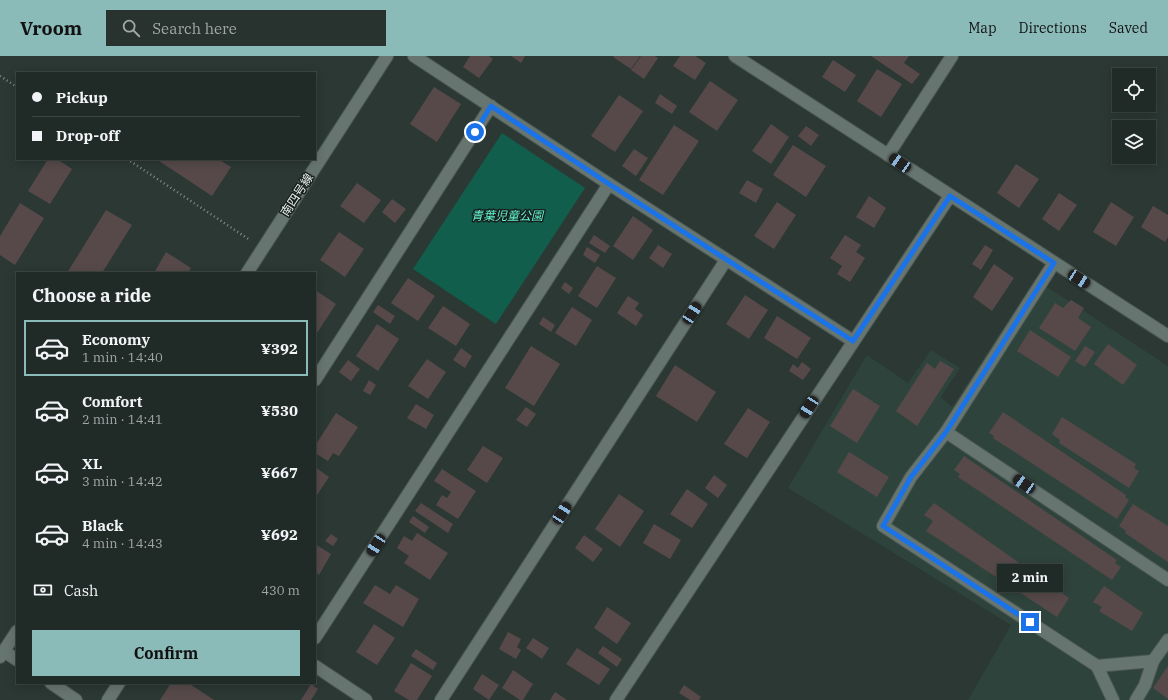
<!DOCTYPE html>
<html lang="en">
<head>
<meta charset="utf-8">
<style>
  body { margin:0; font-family:"IBM Plex Serif","Noto Sans JP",serif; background:#28322f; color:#f1f3f6; height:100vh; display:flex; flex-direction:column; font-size:15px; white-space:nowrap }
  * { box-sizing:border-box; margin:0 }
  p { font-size:13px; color:#a2a7a7 }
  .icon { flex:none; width:22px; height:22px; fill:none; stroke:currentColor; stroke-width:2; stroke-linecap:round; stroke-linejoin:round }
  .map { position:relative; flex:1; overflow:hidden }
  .details { position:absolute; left:16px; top:216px; width:300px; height:412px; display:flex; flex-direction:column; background:#202a27; border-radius:0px; box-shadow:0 2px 10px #0003,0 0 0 1px #3d4644 }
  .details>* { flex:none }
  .top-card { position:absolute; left:16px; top:16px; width:300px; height:88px; border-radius:0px; box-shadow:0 2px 10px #0003,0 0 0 1px #3d4644; display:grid; align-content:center; height:88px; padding:0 16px; background:#202a27 }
  .buttons { position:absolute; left:1112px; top:12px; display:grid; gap:8px }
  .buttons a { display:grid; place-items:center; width:44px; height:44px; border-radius:0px; background:#202a27; box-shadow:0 2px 10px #0003,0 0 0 1px #3d4644; font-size:20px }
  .end { position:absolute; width:18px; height:18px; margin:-9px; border:5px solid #1a73e8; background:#fff; box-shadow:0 0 0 2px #fff }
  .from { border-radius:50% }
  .bubble { position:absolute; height:28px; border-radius:0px; background:#202a27; box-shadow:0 2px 10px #0003,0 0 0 1px #3d4644; font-size:13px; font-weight:700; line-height:28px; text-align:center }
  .car { position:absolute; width:12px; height:24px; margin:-12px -6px; border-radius:5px; box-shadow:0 0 3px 1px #0007; background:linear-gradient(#222 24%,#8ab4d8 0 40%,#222 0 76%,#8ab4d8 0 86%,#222 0) }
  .top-card b { display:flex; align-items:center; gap:14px; height:38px; font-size:15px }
  .top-card b+b { border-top:1px solid #3d4644 }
  .top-card i { width:10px; height:10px; background:#f1f3f6 }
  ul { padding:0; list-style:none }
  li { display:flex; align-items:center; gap:12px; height:56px; margin:0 8px 6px; padding:0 8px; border:2px solid transparent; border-radius:0px }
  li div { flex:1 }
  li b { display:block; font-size:15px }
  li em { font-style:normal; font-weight:700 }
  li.active { border-color:#8bbbb9 }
  li>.icon { width:36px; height:36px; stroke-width:1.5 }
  h2 { padding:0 16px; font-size:18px; line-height:48px }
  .pay { display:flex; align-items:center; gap:10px; height:44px; padding:0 16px; font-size:15px }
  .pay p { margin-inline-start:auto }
  .primary-button { display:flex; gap:8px; margin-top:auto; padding:8px 16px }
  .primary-button a { flex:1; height:46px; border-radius:0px; background:#8bbbb9; color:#111; font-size:16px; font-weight:700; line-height:46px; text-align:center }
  header { display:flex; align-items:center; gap:24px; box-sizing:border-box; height:56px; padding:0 20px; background:#8bbbb9; color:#111 }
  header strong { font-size:19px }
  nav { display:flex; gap:22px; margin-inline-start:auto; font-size:14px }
  .search { width:280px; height:36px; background:#28322f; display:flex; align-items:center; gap:10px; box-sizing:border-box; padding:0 14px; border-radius:0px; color:#a2a7a7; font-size:15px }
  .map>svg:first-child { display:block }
  .built { fill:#2e433c }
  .green { fill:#125e4c }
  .building { fill:#57494a }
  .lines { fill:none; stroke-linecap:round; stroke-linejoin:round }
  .minor-casing { stroke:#4b5753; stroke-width:14 }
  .path { stroke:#848f8c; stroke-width:2.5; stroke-dasharray:1 3; stroke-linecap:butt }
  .minor { stroke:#677570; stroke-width:12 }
  .route { stroke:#1a73e8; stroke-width:5 }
  .labels { text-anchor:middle; stroke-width:3; stroke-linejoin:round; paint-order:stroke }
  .street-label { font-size:12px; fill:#eaf3f0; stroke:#181e1c }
  .park-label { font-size:12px; font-style:italic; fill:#61f5cf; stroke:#181e1c }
</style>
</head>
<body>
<header>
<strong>Vroom</strong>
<div class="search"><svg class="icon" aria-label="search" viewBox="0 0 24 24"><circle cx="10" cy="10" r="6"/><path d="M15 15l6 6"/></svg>Search here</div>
<nav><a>Map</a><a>Directions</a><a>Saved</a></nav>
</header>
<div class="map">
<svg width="1168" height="644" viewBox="0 0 1168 644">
  <rect width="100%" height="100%" fill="#2b3834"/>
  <polygon class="built" points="1035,223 1168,310 1168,644 968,644 1011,569 788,432 867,299 908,327 931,294 960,312 941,341 952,351"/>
  <polygon class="green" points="502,77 585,132 496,268 413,213"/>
  <g class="building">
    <polygon points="470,0 489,0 493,3 479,22 463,11"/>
    <polygon points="511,0 525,0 521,7"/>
    <polygon points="614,0 640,0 631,13 613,1"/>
    <polygon points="641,0 655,0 658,2 644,23 631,14"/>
    <polygon points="680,0 695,0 706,7 695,24 673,10"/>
    <polygon points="871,0 909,0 904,7 920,18 912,28"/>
    <polygon points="833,4 856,19 845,36 822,21"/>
    <polygon points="877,13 902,28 881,61 857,45"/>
    <polygon points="710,25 738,44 717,75 689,56"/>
    <polygon points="434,31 461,48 437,86 410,68"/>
    <polygon points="660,38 677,50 672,58 655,47"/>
    <polygon points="619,39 643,55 615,96 591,80"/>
    <polygon points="771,68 789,81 771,108 752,95"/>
    <polygon points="674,69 699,85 663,139 639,124"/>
    <polygon points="806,70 819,79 811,90 798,80"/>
    <polygon points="793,89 826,110 806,141 773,119"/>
    <polygon points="634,93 648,102 636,120 622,110"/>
    <polygon points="48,103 57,103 72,113 50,148 28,135"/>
    <polygon points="156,103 218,103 231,111 212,140"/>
    <polygon points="1016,108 1039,123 1019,152 997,137"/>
    <polygon points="747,124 763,133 756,147 739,137"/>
    <polygon points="357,127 381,144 364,167 340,150"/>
    <polygon points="1059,137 1077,149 1059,175 1042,163"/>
    <polygon points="869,140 886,152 874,172 856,161"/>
    <polygon points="392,143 406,153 395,167 382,156"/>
    <polygon points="777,146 796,159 774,193 754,180"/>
    <polygon points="1111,146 1134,161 1116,190 1093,176"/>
    <polygon points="20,147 44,162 15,209 0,199 0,180"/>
    <polygon points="1153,150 1168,159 1168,181 1165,186 1141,171"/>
    <polygon points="106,154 132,169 102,217 67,217"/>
    <polygon points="633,160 653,174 633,204 613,190"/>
    <polygon points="339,176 364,193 345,221 320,204"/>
    <polygon points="594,179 610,190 605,197 589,187"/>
    <polygon points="845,179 861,189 856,196 865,202 850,226 837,218 842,210 830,202"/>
    <polygon points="658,189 672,198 663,212 649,202"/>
    <polygon points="985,189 993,194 981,214 972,208"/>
    <polygon points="587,191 600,199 595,207 583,199"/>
    <polygon points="166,196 191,212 188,217 154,217"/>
    <polygon points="994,208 1014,222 992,255 973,241"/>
    <polygon points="597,210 616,222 597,252 578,240"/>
    <polygon points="408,222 435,240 418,265 391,247"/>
    <polygon points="565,226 573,232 569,238 561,232"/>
    <polygon points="315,234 336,248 317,277 315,276"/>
    <polygon points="745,239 768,254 749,283 726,268"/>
    <polygon points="628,240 639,247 635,253 643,259 636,270 617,257"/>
    <polygon points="1071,244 1084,252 1078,262 1091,271 1075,295 1039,272 1055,247 1063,252"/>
    <polygon points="378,249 395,260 390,268 373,256"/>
    <polygon points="443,250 470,268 456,290 428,272"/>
    <polygon points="572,251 592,264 576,290 555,277"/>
    <polygon points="777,260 811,282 797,303 764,282"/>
    <polygon points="543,261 555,269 551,276 539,268"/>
    <polygon points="377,268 399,283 378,315 356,300"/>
    <polygon points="1030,274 1071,301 1058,321 1017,295"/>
    <polygon points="1108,288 1137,309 1123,329 1094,308"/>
    <polygon points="531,290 560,308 534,350 505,332"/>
    <polygon points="1085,290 1095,296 1085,311 1075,305"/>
    <polygon points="461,292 472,300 465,312 453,304"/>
    <polygon points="427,303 446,316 428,343 408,330"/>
    <polygon points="348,304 360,313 351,325 339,316"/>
    <polygon points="940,305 954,313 917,370 896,355 927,307 935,313"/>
    <polygon points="802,306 811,313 803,324 789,315 793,308 798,312"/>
    <polygon points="675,309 716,336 697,366 656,340"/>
    <polygon points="369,324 376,329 370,339 363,335"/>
    <polygon points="853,333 880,350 857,387 830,370"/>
    <polygon points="416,348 434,359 426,373 407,362"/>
    <polygon points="526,351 536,358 527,371 516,364"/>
    <polygon points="748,352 770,366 747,402 724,388"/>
    <polygon points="1003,356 1126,439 1125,441 1129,444 1117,463 993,382 994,380 989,377"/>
    <polygon points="336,357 358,371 339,400 333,397 328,405 315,397 315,390"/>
    <polygon points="1062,361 1136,408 1134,412 1139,415 1129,432 1059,387 1060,384 1052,378"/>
    <polygon points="483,390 503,402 487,427 467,414"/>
    <polygon points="849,396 889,421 877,441 837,416"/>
    <polygon points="964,400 1117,504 1115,507 1121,511 1112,524 958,421 960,418 954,414"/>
    <polygon points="315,411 329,421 315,442"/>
    <polygon points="442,413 476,435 458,463 436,449 442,439 447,442 451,436 434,425"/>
    <polygon points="714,419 727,429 718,442 705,432"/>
    <polygon points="687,433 708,448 692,472 670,458"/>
    <polygon points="619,438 644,455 620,491 595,473"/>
    <polygon points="421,447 453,468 448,477 415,455"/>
    <polygon points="934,447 1069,542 1057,561 926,475 933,465 924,459"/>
    <polygon points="1133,448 1168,470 1168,506 1125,477 1126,475 1119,470"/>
    <polygon points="413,460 429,471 425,477 409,466"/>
    <polygon points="654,468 681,484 670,503 643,487"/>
    <polygon points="417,477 448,497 430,524 404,507 409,500 397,492 404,480 412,485"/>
    <polygon points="331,478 338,483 333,490 325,485"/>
    <polygon points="584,479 603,493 593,506 575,492"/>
    <polygon points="315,488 331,498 319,519 315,516"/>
    <polygon points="375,529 390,538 396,529 419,543 403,571 363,547"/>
    <polygon points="1104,530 1143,557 1132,575 1099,555 1102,551 1093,546"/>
    <polygon points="607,551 631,567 617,588 594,572"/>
    <polygon points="374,568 395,582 377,609 356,596"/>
    <polygon points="508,576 521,583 517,591 521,594 516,603 499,593"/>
    <polygon points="533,582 549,592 542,603 526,592"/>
    <polygon points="603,590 622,603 617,611 598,597"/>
    <polygon points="577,592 610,613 599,629 566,608"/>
    <polygon points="416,593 437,607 433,614 411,600"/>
    <polygon points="411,607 432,620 417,644 409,644 394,635"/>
    <polygon points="1168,610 1168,643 1153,632"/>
    <polygon points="513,614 533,628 523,644 520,644 502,632"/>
    <polygon points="482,618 499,629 489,644 473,633"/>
    <polygon points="171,627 188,627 214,644 160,644"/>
    <polygon points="311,628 318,633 311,644 301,644"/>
    <polygon points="684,629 701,641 699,644 690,644 679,637"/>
    <polygon points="555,636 567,644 550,644"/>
  </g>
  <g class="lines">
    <g class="minor-casing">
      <g id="minor">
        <polyline points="414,0 609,128 853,285"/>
        <polyline points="735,0 1168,280"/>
        <polyline points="888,99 952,0"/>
        <polyline points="1054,207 946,376 911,421 883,470 1097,610 1153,605"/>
        <polyline points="247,217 387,0"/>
        <polyline points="315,324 491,50"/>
        <polyline points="946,376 1168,524"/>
        <polyline points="315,582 609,128"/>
        <polyline points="4,595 17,604"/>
        <polyline points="0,601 17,575"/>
        <polyline points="315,610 366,644"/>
        <polyline points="1097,610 1113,644"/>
        <polyline points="51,627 76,644"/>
        <polyline points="108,644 119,627"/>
        <polyline points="441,644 726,204"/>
        <polyline points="616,644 950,140"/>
        <polyline points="1136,644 1145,629 1153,605 1168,584"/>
      </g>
    </g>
    <g class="path">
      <polyline points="0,20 17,31"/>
      <polyline points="127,103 250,184"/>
    </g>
    <use href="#minor" class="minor"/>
  </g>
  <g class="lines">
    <polyline class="route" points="475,76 491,50 609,128 853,285 950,140 1054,207 946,376 911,421 883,470 1030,566"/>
  </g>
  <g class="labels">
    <g class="street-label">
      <text transform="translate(297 139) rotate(-57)" y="4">南四号線</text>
    </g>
    <g class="park-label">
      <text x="507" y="164">青葉児童公園</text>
    </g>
  </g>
</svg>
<div class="buttons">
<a><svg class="icon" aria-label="locate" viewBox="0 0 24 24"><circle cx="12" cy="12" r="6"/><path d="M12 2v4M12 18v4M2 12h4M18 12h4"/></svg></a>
<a><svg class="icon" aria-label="layers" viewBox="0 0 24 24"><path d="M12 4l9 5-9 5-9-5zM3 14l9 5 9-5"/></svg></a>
</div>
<i class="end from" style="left:475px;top:76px"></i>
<i class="end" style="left:1030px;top:566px"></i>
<div class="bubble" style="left:997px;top:508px;width:66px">2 min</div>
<i class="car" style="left:900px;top:107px;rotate:304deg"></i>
<i class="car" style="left:1079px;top:223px;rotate:123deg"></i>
<i class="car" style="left:692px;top:257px;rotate:33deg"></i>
<i class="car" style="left:809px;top:351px;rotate:213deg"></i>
<i class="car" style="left:1024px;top:428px;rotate:304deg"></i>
<i class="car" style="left:562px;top:457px;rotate:33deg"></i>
<i class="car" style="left:376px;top:489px;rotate:213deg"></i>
<div class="top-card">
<b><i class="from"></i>Pickup</b>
<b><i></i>Drop-off</b>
</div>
<section class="details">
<h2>Choose a ride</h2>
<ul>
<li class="active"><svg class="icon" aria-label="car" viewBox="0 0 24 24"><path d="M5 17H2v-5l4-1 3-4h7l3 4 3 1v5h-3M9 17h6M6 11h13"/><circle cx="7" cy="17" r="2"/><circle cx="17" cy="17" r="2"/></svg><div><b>Economy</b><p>1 min · 14:40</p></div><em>¥392</em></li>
<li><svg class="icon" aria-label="car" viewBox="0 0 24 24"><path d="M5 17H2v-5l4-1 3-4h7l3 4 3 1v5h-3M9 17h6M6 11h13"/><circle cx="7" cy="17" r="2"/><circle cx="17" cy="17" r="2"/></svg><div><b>Comfort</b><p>2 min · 14:41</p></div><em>¥530</em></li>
<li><svg class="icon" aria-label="car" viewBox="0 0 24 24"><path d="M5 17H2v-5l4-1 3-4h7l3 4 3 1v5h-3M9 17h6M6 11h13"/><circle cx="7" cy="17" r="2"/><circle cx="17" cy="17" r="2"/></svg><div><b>XL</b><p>3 min · 14:42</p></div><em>¥667</em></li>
<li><svg class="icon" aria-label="car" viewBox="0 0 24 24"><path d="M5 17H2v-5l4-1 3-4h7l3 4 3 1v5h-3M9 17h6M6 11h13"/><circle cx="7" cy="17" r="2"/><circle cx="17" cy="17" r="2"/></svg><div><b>Black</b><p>4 min · 14:43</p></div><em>¥692</em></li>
</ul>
<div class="pay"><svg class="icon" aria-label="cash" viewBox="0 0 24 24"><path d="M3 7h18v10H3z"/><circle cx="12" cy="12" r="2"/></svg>Cash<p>430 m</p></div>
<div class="primary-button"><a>Confirm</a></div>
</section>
</div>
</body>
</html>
